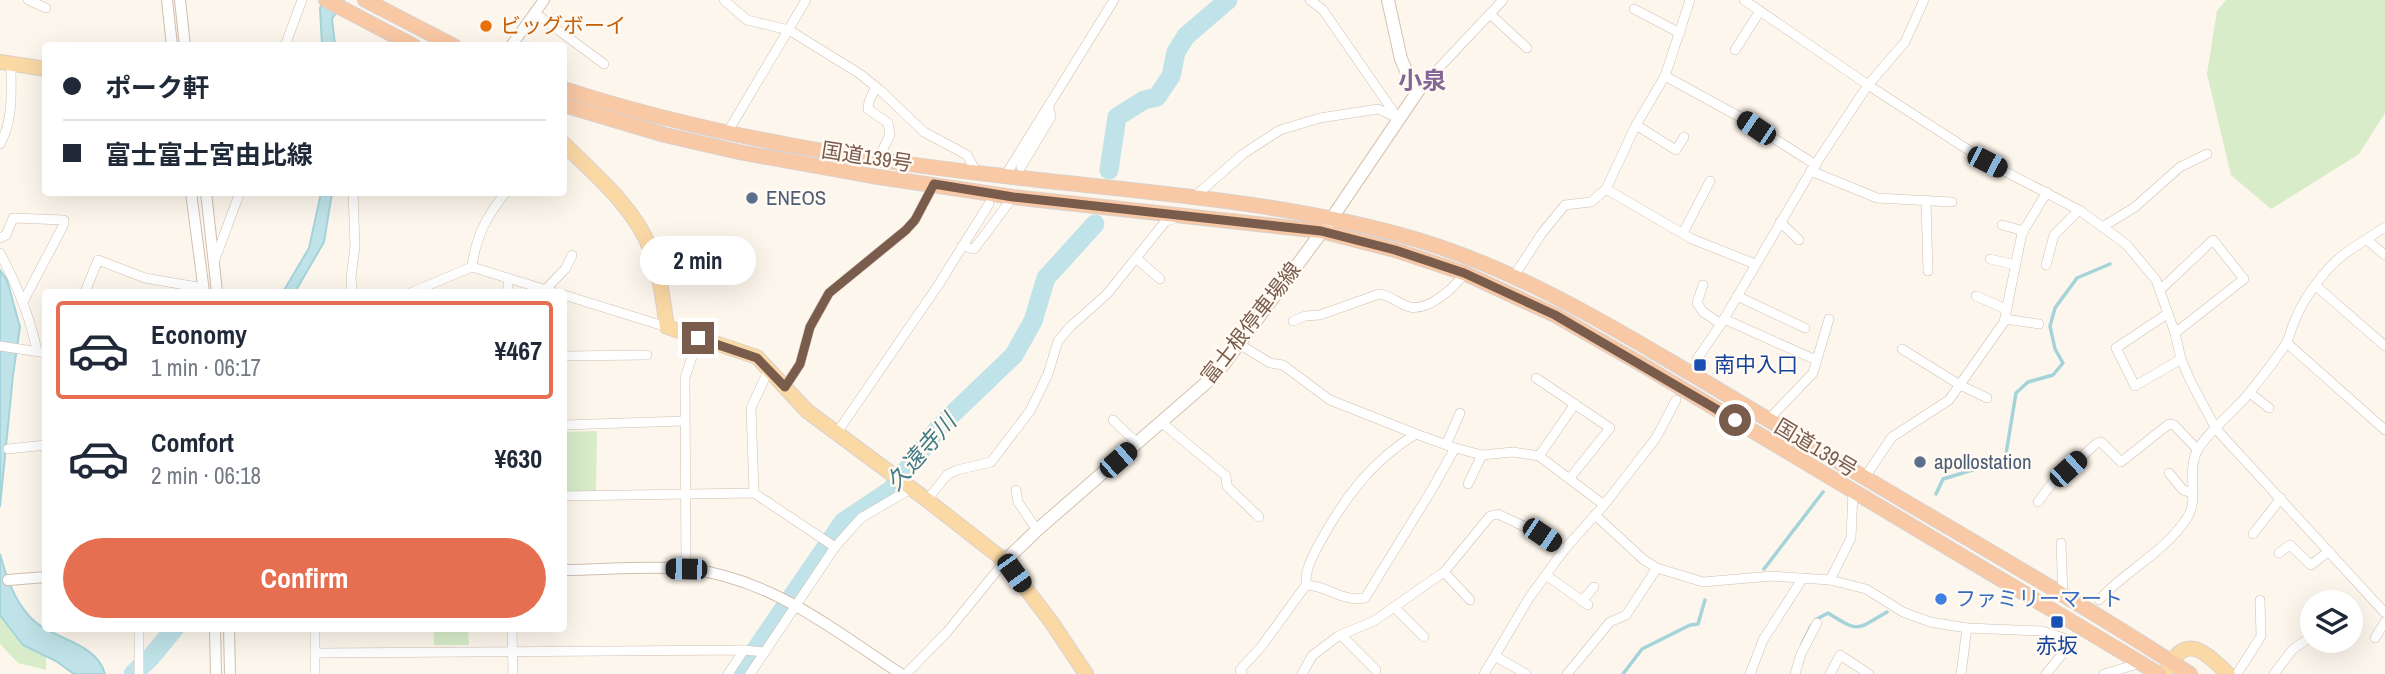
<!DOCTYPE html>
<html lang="en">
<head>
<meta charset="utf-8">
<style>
  body { margin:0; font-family:"Archivo Narrow","Noto Sans JP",sans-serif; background:#f6f6f7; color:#1f2937; height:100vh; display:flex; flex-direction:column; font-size:26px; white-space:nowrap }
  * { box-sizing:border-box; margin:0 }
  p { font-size:23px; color:#747a83 }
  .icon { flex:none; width:38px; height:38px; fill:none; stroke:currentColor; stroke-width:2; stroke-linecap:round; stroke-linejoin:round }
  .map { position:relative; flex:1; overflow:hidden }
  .drawer { position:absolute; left:42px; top:289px; width:525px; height:343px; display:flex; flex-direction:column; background:#fff; border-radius:7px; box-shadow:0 7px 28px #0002 }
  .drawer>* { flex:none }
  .top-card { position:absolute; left:42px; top:42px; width:525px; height:154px; border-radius:7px; box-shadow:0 7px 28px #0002; display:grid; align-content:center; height:154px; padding:0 21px; background:#fff }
  .tools { position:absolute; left:2300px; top:590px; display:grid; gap:14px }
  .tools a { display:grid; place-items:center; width:63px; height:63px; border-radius:50%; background:#fff; box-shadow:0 7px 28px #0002; font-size:35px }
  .end { position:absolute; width:32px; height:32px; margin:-16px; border:9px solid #7a5c4d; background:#fff; box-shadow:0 0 0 4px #fff }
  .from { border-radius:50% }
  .bubble { position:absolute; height:49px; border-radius:24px; background:#fff; box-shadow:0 7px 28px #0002; font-size:23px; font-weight:800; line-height:49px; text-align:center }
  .car { position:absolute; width:21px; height:42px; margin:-21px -10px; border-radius:9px; box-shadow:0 0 5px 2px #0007; background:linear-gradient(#222 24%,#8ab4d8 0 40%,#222 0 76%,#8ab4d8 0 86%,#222 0) }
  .top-card b { display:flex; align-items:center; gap:24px; height:66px; font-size:26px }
  .top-card b+b { border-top:2px solid #e0e1e3 }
  .top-card i { width:18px; height:18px; background:#1f2937 }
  ul { padding:12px 0 0; list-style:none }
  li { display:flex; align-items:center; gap:21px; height:98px; margin:0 14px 10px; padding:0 7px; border:4px solid transparent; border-radius:7px }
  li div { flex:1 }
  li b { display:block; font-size:26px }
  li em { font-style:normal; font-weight:800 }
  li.active { border-color:#e76f51 }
  li>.icon { width:63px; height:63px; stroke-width:1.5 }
  .primary-button { display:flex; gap:14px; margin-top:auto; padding:14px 21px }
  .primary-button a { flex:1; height:80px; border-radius:42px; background:#e76f51; color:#fff; font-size:28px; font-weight:800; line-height:80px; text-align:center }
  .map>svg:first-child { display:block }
  .green { fill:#d8ecc9 }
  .water { fill:#bfe3e8; stroke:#a5d3da; stroke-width:2 }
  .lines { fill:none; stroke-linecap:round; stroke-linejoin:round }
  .stream { stroke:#a5d3da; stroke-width:3.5 }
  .river { stroke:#bfe3e8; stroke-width:19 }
  .minor-casing { stroke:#d1beb0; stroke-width:10 }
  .tertiary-casing { stroke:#d1beb0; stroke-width:12 }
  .secondary-casing { stroke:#d6c0b0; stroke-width:14 }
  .primary-casing { stroke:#dad1cd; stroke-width:16 }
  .trunk-casing { stroke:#dad1cd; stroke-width:16 }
  .minor { stroke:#fff; stroke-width:9 }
  .tertiary { stroke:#fff; stroke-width:10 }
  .secondary { stroke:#fff; stroke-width:12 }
  .primary { stroke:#fbd9a5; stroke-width:14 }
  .trunk { stroke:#f9c8a4; stroke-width:14 }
  .route { stroke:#7a5c4d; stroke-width:9 }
  .food-dot { fill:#e8710a; stroke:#fffaf3; stroke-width:2.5 }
  .service-dot { fill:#5c6f8a; stroke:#fffaf3; stroke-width:2.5 }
  .transit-dot { fill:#1a4fb4; stroke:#fffaf3; stroke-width:2.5 }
  .shop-dot { fill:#3f7fe0; stroke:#fffaf3; stroke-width:2.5 }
  .labels { text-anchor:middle; stroke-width:5; stroke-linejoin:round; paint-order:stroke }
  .food-label { font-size:21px; fill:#c56008; stroke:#fffaf3; text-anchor:start }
  .street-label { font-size:21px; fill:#7a5c4d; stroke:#fffaf3 }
  .service-label { font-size:21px; fill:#4e5e75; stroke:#fffaf3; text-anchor:start }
  .transit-label { font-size:21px; fill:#164399; stroke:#fffaf3; text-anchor:start }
  .shop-label { font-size:21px; fill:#366cbe; stroke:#fffaf3; text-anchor:start }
  .water-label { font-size:23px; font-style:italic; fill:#437c86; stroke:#fffaf3 }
  .quarter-label { font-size:24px; font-weight:bold; fill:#846695; stroke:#fffaf3 }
</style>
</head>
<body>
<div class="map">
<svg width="2385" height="674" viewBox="0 0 2385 674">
  <rect width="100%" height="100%" fill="#fdf6ec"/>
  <g class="green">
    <polygon points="2226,0 2385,0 2385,113 2359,154 2271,209 2231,175 2207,74 2217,11"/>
    <polygon points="597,431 596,491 564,491 564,432"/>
    <polygon points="0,599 46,655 46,670 18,663 0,644"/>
    <polygon points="434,628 468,628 469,645 434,645"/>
  </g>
  <g class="water">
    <polygon points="325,0 344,0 332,19 335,45 322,45 320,8"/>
    <polygon points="321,193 332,193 324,242 295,292 283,292 309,248"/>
    <polygon points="0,270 7,280 20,327 13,375 0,507"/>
    <path d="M0,554C6,576 14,600 30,617C51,640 96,641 105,674H74L56,661L23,645L0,615Z"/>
  </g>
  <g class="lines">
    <g class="stream">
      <polyline points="1936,494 1943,479 2005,460 2016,393 2028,382 2053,375 2063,363 2055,349 2050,326 2055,308 2077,278 2110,264"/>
      <polyline points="1764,569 1823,492"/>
      <path d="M1815,620L1828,613C1860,633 1856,630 1887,612"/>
      <polyline points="1802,644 1811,626"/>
      <polyline points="1623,674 1642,649 1690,625 1698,624 1705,600"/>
    </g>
    <g class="river">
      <polyline points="1109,170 1117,117 1144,100 1157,97 1171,76 1176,52 1186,36 1228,0"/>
      <polyline points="133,674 151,657 175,628"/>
      <polyline points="739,674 843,522 891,490 940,426 1014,355 1033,321 1046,278 1095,224"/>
    </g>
    <g class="minor-casing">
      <g id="minor">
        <polyline points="28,0 46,8"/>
        <polyline points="724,0 747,20 789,30 860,74 881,91 924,132 967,155 977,173"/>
        <polyline points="1310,0 1323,10 1397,117"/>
        <polyline points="1690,0 1665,76 1636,125 1606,189 1692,239 1755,264"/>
        <polyline points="1744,0 1868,85 1987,162 2079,210 2126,244 2156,280 2175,333 2181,359 2190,380 2216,429 2385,613"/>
        <polyline points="1634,9 1680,33"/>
        <polyline points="535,13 604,64"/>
        <polyline points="1490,14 1527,48"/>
        <polyline points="285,46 302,0"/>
        <polyline points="1735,50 1760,11"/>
        <polyline points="1665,76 1740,117 1816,165"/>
        <polyline points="876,87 869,101 868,109 888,123 890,135 883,149"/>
        <polyline points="1420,88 1503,0"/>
        <polyline points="1636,125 1676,150 1684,137"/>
        <polyline points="727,133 806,0"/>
        <path d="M0,144C14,119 11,91 11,63"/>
        <polyline points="1021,167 1051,117 1049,108"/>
        <polyline points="1811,171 1877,198 1952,202"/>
        <polyline points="1005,176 1114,0"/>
        <polyline points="1193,198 1243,154 1280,130 1320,118 1378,109 1398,118"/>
        <polyline points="1926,201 1928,271"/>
        <polyline points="1780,222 1799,240"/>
        <polyline points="2002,225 2024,231"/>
        <polyline points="2104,226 2135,207 2180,167 2207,154"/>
        <polyline points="1683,233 1710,181"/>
        <polyline points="0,238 6,235 13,218 64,220 63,226 23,302"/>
        <polyline points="2367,240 2385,255"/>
        <polyline points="649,245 660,243 701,255"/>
        <polyline points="962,246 974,249 1013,197"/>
        <path d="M0,253C17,285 30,316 37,351"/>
        <polyline points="1137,259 1160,279"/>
        <polyline points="1990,259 2016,265"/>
        <polyline points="214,262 240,192"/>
        <polyline points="2046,265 2054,235 2079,210"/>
        <path d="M472,267C476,236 486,217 506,192"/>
        <polyline points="1514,276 1542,233 1565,205 1591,202 1606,189"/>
        <polyline points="508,278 508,292"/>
        <polyline points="1703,285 1697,303 1703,312 1721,324"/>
        <polyline points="2316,286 2385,346"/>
        <polyline points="545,290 566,268 572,255"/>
        <polyline points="2160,290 2213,240 2244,279 2175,333"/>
        <polyline points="85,292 98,260 145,278 203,288"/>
        <polyline points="352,292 351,277 355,246 353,192"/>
        <polyline points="412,292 472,267 553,292"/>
        <polyline points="564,295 667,327"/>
        <polyline points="1737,296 1805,328"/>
        <polyline points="1976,296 2006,309"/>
        <polyline points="2167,314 2116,348 2135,386 2181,359"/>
        <polyline points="1724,319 1816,360"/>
        <polyline points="2005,319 2039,324"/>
        <path d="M1293,321L1305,316L1320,315L1379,294C1391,295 1398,304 1410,307C1428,311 1455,288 1464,273"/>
        <polyline points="2287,343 2385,430"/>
        <polyline points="1239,344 1270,363 1283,365 1330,400 1416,434 1455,448 1482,455 1513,452 1539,456 1604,505"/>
        <polyline points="0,346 46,353"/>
        <polyline points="1902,349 1960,385 1987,398"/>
        <polyline points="564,356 647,355"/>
        <polyline points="1697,359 1721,324 1811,171 1868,85 1905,42 1924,0"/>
        <polyline points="1536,378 1610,428 1570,478"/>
        <polyline points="785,387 800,364 810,327 829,293 906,230 915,220 934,184"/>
        <polyline points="2250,393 2269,408"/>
        <polyline points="1769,419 1813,373 1829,319"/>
        <polyline points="1113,420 1137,443"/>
        <polyline points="1161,422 1226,476 1227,486 1259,517"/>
        <polyline points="564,425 684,421"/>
        <polyline points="836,434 937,287 989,204"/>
        <polyline points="1446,445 1460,413"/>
        <polyline points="8,449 46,445"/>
        <polyline points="1539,456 1575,404"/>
        <polyline points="2169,473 2183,490 2192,493"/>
        <polyline points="1865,477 1892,437 1949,400 2004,322 2022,233 2047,192"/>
        <polyline points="1468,484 1482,455"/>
        <polyline points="1016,490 1018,502 1037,530"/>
        <polyline points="754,493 751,408 769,369"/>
        <polyline points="564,496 754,493 835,547"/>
        <polyline points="927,500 947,475 957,470 991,462 1030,411 1048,374 1058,341 1071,326 1107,294 1165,222 1177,217"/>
        <polyline points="2038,502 2053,482 2097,443 2101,442 2121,462 2169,424 2174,425 2198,450"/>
        <polyline points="1595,515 1644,560 1657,568 1703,582 1772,576 1830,580 1866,589 1903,612 1930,622 1967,628 2042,631 2073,641 2046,674"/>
        <polyline points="2253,534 2281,498"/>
        <polyline points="2061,543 2063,595"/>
        <polyline points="2279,553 2290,545 2311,565 2329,551"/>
        <polyline points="686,569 685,378 698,338"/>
        <polyline points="1444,572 1470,600"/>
        <polyline points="1546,575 1588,605"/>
        <polyline points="1830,580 1851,538 1853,491"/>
        <path d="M1306,585C1305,569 1312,558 1319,544C1343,500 1372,460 1416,434"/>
        <path d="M2099,600C2126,570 2164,553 2187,518C2200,499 2186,473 2197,451C2207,432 2236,410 2250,392C2262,377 2275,361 2285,345C2290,338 2291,328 2295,320C2301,305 2312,288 2323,275C2340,253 2362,243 2385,227"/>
        <polyline points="1582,601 1594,587"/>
        <polyline points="1394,607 1424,637"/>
        <polyline points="139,628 139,674"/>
        <polyline points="315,628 315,674"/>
        <polyline points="512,628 513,674"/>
        <polyline points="1341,635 1376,670"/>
        <polyline points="2375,638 2385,622"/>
        <polyline points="315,653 744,650 764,652"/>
        <polyline points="1495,656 1526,674"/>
        <polyline points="728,674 744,650"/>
        <polyline points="750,674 835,547 861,518 912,488"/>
        <polyline points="906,674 947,632 1005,561"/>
        <path d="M1242,674L1240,670L1261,647L1306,585C1330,586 1340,602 1365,598L1431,491L1455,448"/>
        <polyline points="1302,674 1312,656 1338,636 1374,621 1444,572 1490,516 1498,514 1542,535 1564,550"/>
        <polyline points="1484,674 1529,598 1564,550 1604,505 1656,438 1676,400"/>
        <polyline points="1567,674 1610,622 1626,615 1657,568"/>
        <polyline points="1750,674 1763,640 1803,578"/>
        <polyline points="1795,674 1801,654 1817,623"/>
        <polyline points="1830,674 1840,655 1869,674"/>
        <polyline points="1961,674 1967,628"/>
        <polyline points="2104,674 2141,663"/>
        <polyline points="2237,674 2261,636 2260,600"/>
        <polyline points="2274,674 2292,650 2312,636"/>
      </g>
    </g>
    <g class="tertiary-casing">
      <g id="tertiary">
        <polyline points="167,0 172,46"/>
        <polyline points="180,0 185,46"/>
        <polyline points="511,46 544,0"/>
        <polyline points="191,192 204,292"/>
        <polyline points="206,192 217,292"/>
        <path d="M564,570C604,570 647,565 687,569C769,577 834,630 901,674"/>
        <polyline points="8,580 46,577"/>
        <polyline points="215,628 216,674"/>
        <polyline points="229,628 230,674"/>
      </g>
    </g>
    <g class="secondary-casing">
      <polyline id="secondary" points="1005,561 1037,530 1206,383 1224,364 1332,218 1420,88 1408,75 1401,59 1388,0"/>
    </g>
    <g class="primary-casing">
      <g id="primary">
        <polyline points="0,62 46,69"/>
        <path d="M564,144C595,175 633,206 650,248C660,273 663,301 667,327L757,357L807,411L927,500L1005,561L1052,623L1086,674"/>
        <path d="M2165,674C2184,631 2203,650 2228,674"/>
      </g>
    </g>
    <g class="trunk-casing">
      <g id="trunk">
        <polyline points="326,0 414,46"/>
        <polyline points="365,0 454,46"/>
        <path d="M564,89C715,138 873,162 1031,179C1153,193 1278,202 1397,234C1495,260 1582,309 1668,360C1721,391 1774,423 1827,455C1948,528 2072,597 2190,674"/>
        <polyline points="564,105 665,135 739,152 872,176 1013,197 1321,231 1395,250 1464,273 1555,315 1641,364 2159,674"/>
      </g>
    </g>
    <use href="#minor" class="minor"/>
    <use href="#tertiary" class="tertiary"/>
    <use href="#secondary" class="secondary"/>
    <use href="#primary" class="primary"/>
    <use href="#trunk" class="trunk"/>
  </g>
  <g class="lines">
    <polyline class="route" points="698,338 757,358 785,387 800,364 810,327 829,293 906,230 915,220 934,184 1013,197 1321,231 1395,250 1464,273 1555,315 1735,420"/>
  </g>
  <circle class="food-dot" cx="486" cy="26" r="7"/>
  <g class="service-dot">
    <circle cx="752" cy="198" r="7"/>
    <circle cx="1920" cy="462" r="7"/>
  </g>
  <g class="transit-dot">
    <rect x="1693" y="358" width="14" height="14" rx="3.5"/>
    <rect x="2050" y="615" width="14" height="14" rx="3.5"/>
  </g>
  <circle class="shop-dot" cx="1941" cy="599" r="7"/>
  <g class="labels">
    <g class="food-label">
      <text x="500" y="33">ビッグボーイ</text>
    </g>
    <g class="street-label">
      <text transform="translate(867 157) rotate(9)" y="7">国道139号</text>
      <text transform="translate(1251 323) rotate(-52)" y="7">富士根停車場線</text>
      <text transform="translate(1816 448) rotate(31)" y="7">国道139号</text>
    </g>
    <g class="service-label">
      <text x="766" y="205">ENEOS</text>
      <text x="1934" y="469">apollostation</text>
    </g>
    <g class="transit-label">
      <text x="1714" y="372">南中入口</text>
      <text x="2057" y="653" text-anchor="middle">赤坂</text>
    </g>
    <g class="shop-label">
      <text x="1955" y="606">ファミリーマート</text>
    </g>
    <g class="water-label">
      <text transform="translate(921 452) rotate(-49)" y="8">久遠寺川</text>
    </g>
    <g class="quarter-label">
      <text x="1422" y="89">小泉</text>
    </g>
  </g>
</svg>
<div class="tools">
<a><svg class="icon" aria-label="layers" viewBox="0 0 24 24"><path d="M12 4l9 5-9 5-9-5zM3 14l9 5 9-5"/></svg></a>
</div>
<i class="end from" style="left:1735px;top:420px"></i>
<i class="end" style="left:698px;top:338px"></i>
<div class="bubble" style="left:640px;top:236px;width:116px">2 min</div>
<i class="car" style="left:1756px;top:128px;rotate:304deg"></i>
<i class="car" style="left:1987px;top:162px;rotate:117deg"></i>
<i class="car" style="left:1118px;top:460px;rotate:49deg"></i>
<i class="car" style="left:2068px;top:469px;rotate:48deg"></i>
<i class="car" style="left:1542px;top:535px;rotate:124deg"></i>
<i class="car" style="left:686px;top:569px;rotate:271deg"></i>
<i class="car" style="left:1014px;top:573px;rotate:144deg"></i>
<div class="top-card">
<b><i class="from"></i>ポーク軒</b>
<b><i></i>富士富士宮由比線</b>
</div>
<section class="drawer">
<ul>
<li class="active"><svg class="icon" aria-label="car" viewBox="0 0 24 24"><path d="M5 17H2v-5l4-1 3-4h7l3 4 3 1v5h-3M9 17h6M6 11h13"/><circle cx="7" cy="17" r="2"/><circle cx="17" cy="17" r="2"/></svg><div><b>Economy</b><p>1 min · 06:17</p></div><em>¥467</em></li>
<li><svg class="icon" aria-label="car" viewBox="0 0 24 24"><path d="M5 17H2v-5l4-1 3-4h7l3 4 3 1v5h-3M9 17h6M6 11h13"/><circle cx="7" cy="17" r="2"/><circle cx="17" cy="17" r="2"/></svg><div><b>Comfort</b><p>2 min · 06:18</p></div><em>¥630</em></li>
</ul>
<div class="primary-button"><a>Confirm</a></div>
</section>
</div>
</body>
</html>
